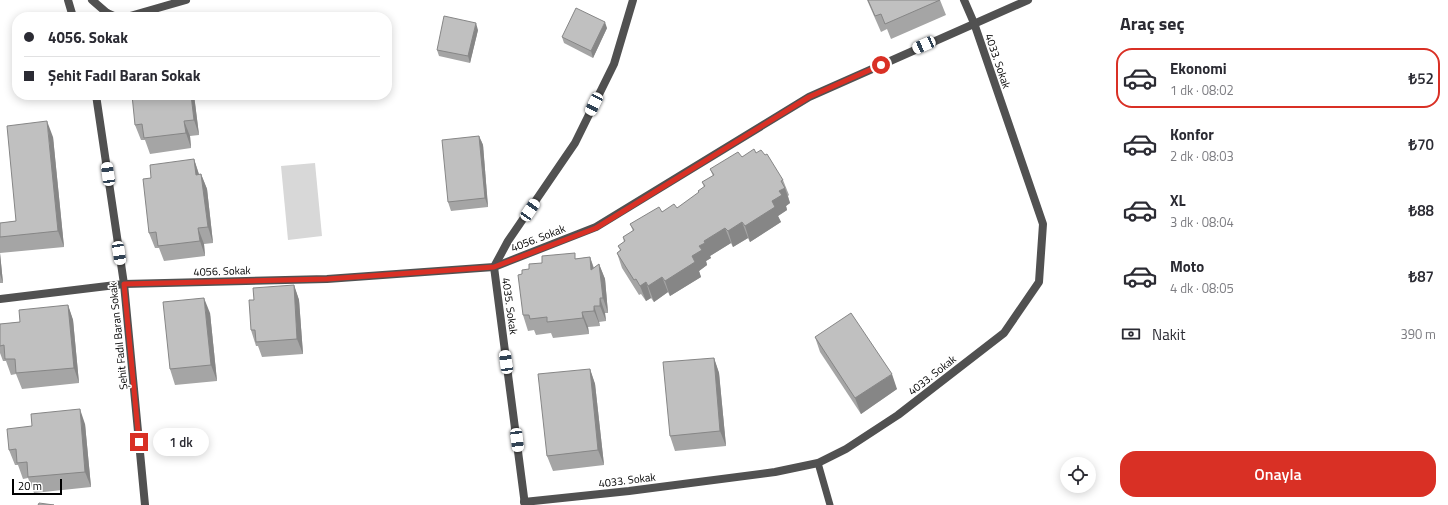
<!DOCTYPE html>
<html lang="tr">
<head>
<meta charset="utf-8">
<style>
  body { margin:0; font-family:"Titillium Web",sans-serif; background:#f7f7f7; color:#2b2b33; height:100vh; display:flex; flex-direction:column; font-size:15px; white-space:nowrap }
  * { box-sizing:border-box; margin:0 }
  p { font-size:13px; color:#7c7c81 }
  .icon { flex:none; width:22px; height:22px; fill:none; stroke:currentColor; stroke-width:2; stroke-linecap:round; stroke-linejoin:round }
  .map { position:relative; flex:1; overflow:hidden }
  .side { display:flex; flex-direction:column; background:#fff; width:340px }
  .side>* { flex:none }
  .hud { position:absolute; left:12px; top:12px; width:380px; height:88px; border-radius:16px; box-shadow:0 2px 10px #0003; display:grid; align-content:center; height:88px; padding:0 12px; background:#fff }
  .fabs { position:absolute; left:1060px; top:457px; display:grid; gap:8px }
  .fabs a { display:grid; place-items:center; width:36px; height:36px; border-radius:50%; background:#fff; box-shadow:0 2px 10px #0003; font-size:20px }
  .scale { position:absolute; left:12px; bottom:10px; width:50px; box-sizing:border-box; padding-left:4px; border:2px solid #000; border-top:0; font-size:11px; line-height:14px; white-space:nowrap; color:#000; -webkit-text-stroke:3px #fff; paint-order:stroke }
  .end { position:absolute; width:18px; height:18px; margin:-9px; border:5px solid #d93025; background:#fff; box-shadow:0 0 0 2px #fff }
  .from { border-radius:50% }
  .bubble { position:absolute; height:28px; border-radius:14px; background:#fff; box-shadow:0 2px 10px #0003; font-size:13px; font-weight:600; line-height:28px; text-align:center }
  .car { position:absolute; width:12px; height:24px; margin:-12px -6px; border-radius:5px; box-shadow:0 0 3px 1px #0007; background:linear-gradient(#fff 24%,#345 0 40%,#fff 0 76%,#345 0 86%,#fff 0) }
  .hud b { display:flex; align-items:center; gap:14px; height:38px; font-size:15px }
  .hud b+b { border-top:1px solid #e1e1e2 }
  .hud i { width:10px; height:10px; background:#2b2b33 }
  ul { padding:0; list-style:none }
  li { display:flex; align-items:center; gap:12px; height:60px; margin:0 8px 6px; padding:0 4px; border:2px solid transparent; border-radius:16px }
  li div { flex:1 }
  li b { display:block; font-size:15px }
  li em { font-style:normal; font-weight:600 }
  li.selected { border-color:#d93025 }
  li>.icon { width:36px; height:36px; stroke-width:1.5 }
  h2 { padding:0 12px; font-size:18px; line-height:48px }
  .pay { display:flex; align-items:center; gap:10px; height:44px; padding:0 12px; font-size:15px }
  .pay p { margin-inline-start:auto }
  .action { display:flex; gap:8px; margin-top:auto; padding:8px 12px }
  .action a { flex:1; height:46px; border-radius:16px; background:#d93025; color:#fff; font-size:16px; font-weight:600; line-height:46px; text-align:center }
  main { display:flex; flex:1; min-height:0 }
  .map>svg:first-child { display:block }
  .green { fill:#d8d8d8 }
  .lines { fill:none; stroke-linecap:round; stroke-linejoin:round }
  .service { stroke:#515151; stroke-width:7 }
  .minor { stroke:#515151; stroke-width:8 }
  .tertiary { stroke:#515151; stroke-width:8 }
  .wall { fill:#a5a5a5 }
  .shaded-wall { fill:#868686 }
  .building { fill:#c0c0c0; stroke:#868686 }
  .route { stroke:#d93025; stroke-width:5 }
  .labels { text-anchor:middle; stroke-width:3; stroke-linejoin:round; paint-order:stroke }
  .street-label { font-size:11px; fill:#000; stroke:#fff }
</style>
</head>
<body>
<main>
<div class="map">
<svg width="1108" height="505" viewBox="0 0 1108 505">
  <rect width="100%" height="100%" fill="#fff"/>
  <polygon class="green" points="315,163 322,236 288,240 281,166"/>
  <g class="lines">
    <polyline class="service" points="818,463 830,505"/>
    <g class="minor">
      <polyline points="68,0 73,17"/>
      <polyline points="92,0 107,13"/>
      <polyline points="96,95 124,284 145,505"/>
      <polyline points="0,299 124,284 327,279 494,267 596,227 809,97 1028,0"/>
      <polyline points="524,502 629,491 775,472 818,463 846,449 898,415 1004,333 1039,282 1043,224 974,23 964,0"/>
      <polyline points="525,505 494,267 508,241 575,143 614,64 633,0"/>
    </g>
    <polyline class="tertiary" points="107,13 116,17 130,16 186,0"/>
  </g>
  <g class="wall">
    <polygon points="867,0 940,0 946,15 891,39 887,29 881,32"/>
    <polygon points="607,28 593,58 564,43 562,37"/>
    <polygon points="478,30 470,63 439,56 437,50"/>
    <polygon points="194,95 199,135 190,136 191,148 150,154 145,140 141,140 135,125"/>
    <polygon points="479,136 483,145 488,207 451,211 448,202"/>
    <polygon points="53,137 64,247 0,253 3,283 0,283 0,223 16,221"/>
    <polygon points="756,153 783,180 789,195 788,196 790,203 786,206 787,210 778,216 781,222 750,242 748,238 733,247 731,243 710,256 711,258 706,261 707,265 699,271 701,277 670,296 668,292 654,302 651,298 646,301 641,294 639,295 622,268 617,253 620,250 618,246 624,242 623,237 633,231 630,224 662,212 677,208 699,193 698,191 704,187 702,182 713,176 710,169 742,157"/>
    <polygon points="194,159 199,174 201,174 207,189 213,243 204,244 205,256 164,261 159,248 155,248 149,233 151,178"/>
    <polygon points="590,257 594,268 599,264 605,279 608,313 605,313 606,321 599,322 600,326 588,327 589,334 553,338 551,333 536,335 534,330 528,331 523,315 522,274 529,269 542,263"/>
    <polygon points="294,285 299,300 303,354 262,357 258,346 256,346 251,330 254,300"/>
    <polygon points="68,305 73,320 79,383 22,389 16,374 11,375 6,361 3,361 0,353 0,324 20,322"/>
    <polygon points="210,313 217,381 175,385 170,369"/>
    <polygon points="815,337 897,389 861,414 820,352"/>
    <polygon points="714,358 719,373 726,446 675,451 670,436"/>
    <polygon points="590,369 595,384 604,465 553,471 547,456"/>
    <polygon points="85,424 91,487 34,493 28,478 23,479 18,465 15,465 9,450"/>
  </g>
  <g class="shaded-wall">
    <polygon points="605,22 607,28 593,58 591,51"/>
    <polygon points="476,23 478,30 470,63 468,56"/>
    <polygon points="191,95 194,95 199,135 194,120"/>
    <polygon points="47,121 53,137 64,247 58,231"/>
    <polygon points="184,121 190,136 191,148 186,133"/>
    <polygon points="479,136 483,145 488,207 485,198"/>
    <polygon points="194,159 199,175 196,175"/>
    <polygon points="201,174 207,189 213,243 208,227"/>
    <polygon points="785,188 790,203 786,206 787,210 778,216 781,222 750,242 745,226 772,201 779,191"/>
    <polygon points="742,222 748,238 733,247 728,231"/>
    <polygon points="198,228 204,244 205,256 200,241"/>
    <polygon points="725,228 731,243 710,256 711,258 706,261 707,265 699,271 701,277 670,296 665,281 692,256 704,241"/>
    <polygon points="0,252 0,253 3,283 0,274"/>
    <polygon points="590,257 595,273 591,270"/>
    <polygon points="599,264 605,279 608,313 603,298"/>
    <polygon points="662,277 668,292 654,302 648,286"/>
    <polygon points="646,282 651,298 646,301 640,286"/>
    <polygon points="294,285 299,300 303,354 297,339"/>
    <polygon points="204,298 210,313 217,381 211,365"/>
    <polygon points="600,298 605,313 606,321 600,306"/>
    <polygon points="68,305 73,320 79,383 74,368"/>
    <polygon points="594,306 599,322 600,326 594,311"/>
    <polygon points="582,312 588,327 589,334 583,318"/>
    <polygon points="714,358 719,373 726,446 720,431"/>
    <polygon points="590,369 595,384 604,465 598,450"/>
    <polygon points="892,374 897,389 861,414 855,398"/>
    <polygon points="80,409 85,424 91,487 85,472"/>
  </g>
  <g class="building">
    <polygon points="868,0 940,0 885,24 881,14 875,16"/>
    <polygon points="576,8 605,22 591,51 562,37"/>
    <polygon points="444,16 476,23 468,56 437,50"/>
    <polygon points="132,95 191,95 194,120 184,121 186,133 144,138 142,124 135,125"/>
    <polygon points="47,121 58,231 0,237 0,223 16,221 7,126"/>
    <polygon points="479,136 485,198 448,202 442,140"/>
    <polygon points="754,149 756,153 761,150 765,155 767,154 783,180 781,181 785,188 779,191 782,195 772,201 775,207 745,226 742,222 728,231 725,228 704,241 705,243 699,246 702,250 692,256 695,262 665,281 662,277 648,286 646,282 640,286 636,279 634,280 617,253 621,250 618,246 625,241 623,237 634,230 630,224 659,207 662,212 674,204 677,208 699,192 698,191 705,186 702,182 714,175 710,169 738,152 742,157"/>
    <polygon points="194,159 196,175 201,174 208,227 198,228 200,241 158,246 156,232 149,233 143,179 151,178 150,165"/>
    <polygon points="575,253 575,259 590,257 591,270 599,264 603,298 600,298 600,306 594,306 594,311 582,312 583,318 547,322 547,317 530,319 529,315 523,315 518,275 522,274 522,270 529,269 529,264 542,263 542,256"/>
    <polygon points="294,285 297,339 256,342 255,330 251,330 249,300 254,300 253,288"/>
    <polygon points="204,298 211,365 170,369 163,302"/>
    <polygon points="68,305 74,368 16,373 15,359 5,359 4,345 0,346 0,324 20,322 19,310"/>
    <polygon points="851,313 892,374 855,398 815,337"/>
    <polygon points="714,358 720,431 670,436 663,362"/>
    <polygon points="590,369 598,450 547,456 538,374"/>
    <polygon points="80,409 85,472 28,477 27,462 17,463 16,449 9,450 7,429 32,426 31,414"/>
    <polygon points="39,503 54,505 38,505"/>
  </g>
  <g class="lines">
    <polyline class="route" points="139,442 124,284 327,279 494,267 596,228 809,97 881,65"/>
  </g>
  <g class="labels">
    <g class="street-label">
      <text transform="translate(998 61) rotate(71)" y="4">4033. Sokak</text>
      <text transform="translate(538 238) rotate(-21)" y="4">4056. Sokak</text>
      <text transform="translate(222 271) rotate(-2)" y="4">4056. Sokak</text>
      <text transform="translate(510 306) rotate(82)" y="4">4035. Sokak</text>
      <text transform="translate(118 336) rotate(-96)" y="4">Şehit Fadıl Baran Sokak</text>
      <text transform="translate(932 375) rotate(-38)" y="4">4033. Sokak</text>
      <text transform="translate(627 480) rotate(-7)" y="4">4033. Sokak</text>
    </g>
  </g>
</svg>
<div class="fabs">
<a><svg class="icon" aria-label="locate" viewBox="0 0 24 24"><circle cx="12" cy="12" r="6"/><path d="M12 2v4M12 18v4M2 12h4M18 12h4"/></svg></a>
</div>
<div class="scale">20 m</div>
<i class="end from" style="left:881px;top:65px"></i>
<i class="end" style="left:139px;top:442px"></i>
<div class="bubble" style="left:153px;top:428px;width:56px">1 dk</div>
<i class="car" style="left:924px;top:45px;rotate:246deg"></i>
<i class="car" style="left:594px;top:104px;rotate:206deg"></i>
<i class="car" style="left:108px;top:174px;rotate:352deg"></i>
<i class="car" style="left:530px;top:210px;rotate:34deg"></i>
<i class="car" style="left:119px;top:253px;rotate:171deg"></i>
<i class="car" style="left:506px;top:362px;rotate:352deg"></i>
<i class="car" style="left:517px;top:440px;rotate:173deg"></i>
<div class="hud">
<b><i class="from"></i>4056. Sokak</b>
<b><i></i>Şehit Fadıl Baran Sokak</b>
</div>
</div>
<section class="side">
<h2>Araç seç</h2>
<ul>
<li class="selected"><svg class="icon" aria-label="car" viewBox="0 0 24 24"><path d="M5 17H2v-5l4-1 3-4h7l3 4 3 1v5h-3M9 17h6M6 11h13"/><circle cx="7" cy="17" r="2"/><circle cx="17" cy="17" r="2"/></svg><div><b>Ekonomi</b><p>1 dk · 08:02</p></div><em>₺52</em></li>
<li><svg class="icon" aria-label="car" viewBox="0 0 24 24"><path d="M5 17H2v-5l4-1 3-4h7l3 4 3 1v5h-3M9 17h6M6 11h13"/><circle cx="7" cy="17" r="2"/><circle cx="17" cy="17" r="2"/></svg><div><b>Konfor</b><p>2 dk · 08:03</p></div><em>₺70</em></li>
<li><svg class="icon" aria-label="car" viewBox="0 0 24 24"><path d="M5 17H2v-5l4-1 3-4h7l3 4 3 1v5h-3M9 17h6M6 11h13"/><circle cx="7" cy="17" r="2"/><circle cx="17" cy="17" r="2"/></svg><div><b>XL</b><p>3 dk · 08:04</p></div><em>₺88</em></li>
<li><svg class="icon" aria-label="car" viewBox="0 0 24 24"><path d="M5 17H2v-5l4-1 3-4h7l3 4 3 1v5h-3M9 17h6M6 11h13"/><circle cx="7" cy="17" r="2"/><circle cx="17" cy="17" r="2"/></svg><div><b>Moto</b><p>4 dk · 08:05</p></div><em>₺87</em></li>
</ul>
<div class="pay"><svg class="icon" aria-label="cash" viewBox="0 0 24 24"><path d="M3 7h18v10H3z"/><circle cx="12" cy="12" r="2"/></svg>Nakit<p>390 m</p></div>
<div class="action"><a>Onayla</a></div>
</section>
</main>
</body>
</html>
